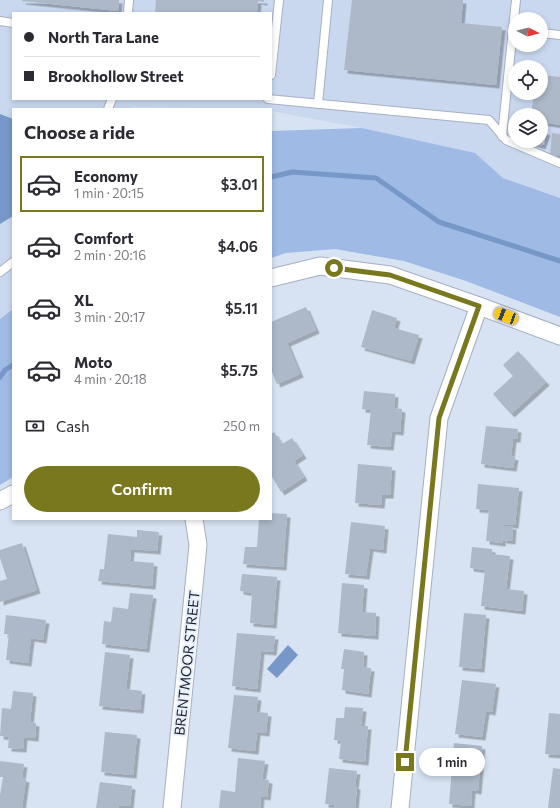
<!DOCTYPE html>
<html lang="en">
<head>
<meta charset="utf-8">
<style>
  body { margin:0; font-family:Commissioner,sans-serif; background:#f2f2f3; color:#2b2b33; height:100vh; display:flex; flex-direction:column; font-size:15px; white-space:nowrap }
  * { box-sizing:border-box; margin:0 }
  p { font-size:13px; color:#7c7c81 }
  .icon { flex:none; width:22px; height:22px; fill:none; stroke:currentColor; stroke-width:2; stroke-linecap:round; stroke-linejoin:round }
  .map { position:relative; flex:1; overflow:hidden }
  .side { position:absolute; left:12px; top:108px; width:260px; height:412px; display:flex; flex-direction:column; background:#fff; border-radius:0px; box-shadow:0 2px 6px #0003 }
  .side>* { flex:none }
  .guide { position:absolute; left:12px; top:12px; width:260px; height:88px; border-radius:0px; box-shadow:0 2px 6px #0003; display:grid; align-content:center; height:88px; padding:0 12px; background:#fff }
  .needle { width:26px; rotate:96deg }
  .buttons { position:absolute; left:508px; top:12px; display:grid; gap:8px }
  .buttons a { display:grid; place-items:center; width:40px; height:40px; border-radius:50%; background:#fff; box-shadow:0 2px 6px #0003; font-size:20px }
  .end { position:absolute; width:18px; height:18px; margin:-9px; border:5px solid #79781e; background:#fff; box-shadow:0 0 0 2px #fff }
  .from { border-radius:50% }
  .bubble { position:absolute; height:28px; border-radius:14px; background:#fff; box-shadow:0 2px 6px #0003; font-size:13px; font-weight:600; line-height:28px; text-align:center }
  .car { position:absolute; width:12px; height:24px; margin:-12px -6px; border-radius:5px; box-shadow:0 0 3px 1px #0007; background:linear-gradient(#f5c518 24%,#345 0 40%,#f5c518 0 76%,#345 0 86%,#f5c518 0) }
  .guide b { display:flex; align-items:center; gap:14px; height:38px; font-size:15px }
  .guide b+b { border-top:1px solid #e1e1e2 }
  .guide i { width:10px; height:10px; background:#2b2b33 }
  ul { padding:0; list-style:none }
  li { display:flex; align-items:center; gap:12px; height:56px; margin:0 8px 6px; padding:0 4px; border:2px solid transparent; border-radius:0px }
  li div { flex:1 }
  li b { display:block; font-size:15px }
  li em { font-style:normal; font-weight:600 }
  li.selected { border-color:#79781e }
  li>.icon { width:36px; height:36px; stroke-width:1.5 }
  h2 { padding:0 12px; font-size:18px; line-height:48px }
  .pay { display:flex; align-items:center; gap:10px; height:44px; padding:0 12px; font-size:15px }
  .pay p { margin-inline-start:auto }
  .cta { display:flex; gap:8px; margin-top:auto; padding:8px 12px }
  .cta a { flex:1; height:46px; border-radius:24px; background:#79781e; color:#fff; font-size:16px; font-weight:600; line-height:46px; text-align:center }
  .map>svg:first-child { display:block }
  .built { fill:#c9d8ef; fill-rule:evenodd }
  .green { fill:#9ebae5 }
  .water { fill:#7697c8 }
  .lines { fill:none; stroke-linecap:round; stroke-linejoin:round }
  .stream { stroke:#7697c8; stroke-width:5 }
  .building { fill:#adb8c8; filter:url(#shadow) }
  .lane-casing { stroke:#a6b0c0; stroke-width:10 }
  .street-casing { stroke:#a6b0c0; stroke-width:19 }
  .lane { stroke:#fff; stroke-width:8 }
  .street { stroke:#fff; stroke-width:17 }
  .route { stroke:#79781e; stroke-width:5 }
  .labels { text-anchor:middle; stroke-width:4; stroke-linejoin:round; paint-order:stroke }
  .street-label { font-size:14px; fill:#1e2228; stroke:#e6effc }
</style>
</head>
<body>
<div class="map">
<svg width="560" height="808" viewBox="0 0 560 808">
  <defs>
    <filter id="shadow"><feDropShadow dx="3.5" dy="3.5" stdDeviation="0" flood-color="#0004"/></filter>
  </defs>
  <rect width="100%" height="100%" fill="#d7e2f2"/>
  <path class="built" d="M0,0H560V198L503,178L475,153L362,128L271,111V109L132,107V109H13V309L0,319ZM13,13H271V99H13ZM515,19H541V45H515ZM515,67H541V93H515ZM515,115H541V141H515Z"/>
  <g class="green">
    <polygon points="362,128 475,153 503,178 560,198 560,317 466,281 404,261 335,249 286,253 271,258 271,131"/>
    <polygon points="13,309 13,477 0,485 0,319"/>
  </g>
  <g class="water">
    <polygon points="0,114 13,119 13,216 0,224"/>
    <polygon points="288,645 298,655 277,678 267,669"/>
  </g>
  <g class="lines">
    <g class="stream">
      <polyline points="271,177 292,172 376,178 439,222 560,261"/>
      <polyline points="0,377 5,370 13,365"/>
    </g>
  </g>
  <g class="building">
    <polygon points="22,0 119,0 118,11 22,1"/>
    <polygon points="156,0 264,0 264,2 258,1 257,13 155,13"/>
    <polygon points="352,0 463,0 461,23 502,27 496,85 344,70"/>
    <polygon points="541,75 560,77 560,125 541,122 541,115 531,115 534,93 541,93"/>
    <polygon points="541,130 547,132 542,146 528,141 541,141"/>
    <polygon points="552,133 560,134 560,156 550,155"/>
    <polygon points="306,307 316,330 287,343 300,374 277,384 271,370 271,322"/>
    <polygon points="372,310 397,318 394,328 419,335 411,361 361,347"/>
    <polygon points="518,351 546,382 511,414 493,394 513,376 503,365"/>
    <polygon points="364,391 395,394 394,408 402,409 400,432 392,431 390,447 367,445 371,410 362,409"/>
    <polygon points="486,426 518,429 517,439 513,439 511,456 515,457 513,468 481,464"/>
    <polygon points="274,432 282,444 292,438 303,455 294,461 304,477 281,492 271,475 271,434"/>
    <polygon points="358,464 392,467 390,495 382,495 381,505 355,503"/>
    <polygon points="478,484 519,488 515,525 504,524 502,543 486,541 489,510 476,509"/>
    <polygon points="271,513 287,514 283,567 243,564 245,547 257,547 259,519 271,519"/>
    <polygon points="351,522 385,526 383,550 370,548 366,576 345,574"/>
    <polygon points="504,526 513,526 512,541 503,540"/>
    <polygon points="137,530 159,532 157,551 131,549 130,561 154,563 152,586 98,581 100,569 104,569 108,534 137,537"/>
    <polygon points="22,543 37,590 0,602 0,581 7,579 0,558 0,550"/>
    <polygon points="472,547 492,549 492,554 510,556 506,589 524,591 522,611 481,606 485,570 470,568"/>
    <polygon points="242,574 277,577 273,625 250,623 252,593 240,591"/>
    <polygon points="342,583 364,585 362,612 376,613 375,636 338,633"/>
    <polygon points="130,593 153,595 146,649 102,644 104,621 111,622 113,607 128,609"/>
    <polygon points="464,613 486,615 481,669 459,667"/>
    <polygon points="6,615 46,620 43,640 31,638 28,663 6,660 9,634 4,634"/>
    <polygon points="237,633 275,636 273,652 261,651 257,689 232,686"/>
    <polygon points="344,649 364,652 363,667 371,668 368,694 342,690 344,669 341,669"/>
    <polygon points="105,652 130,655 126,689 142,691 140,710 99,706"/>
    <polygon points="462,680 496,684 492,712 486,711 482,737 455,734"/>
    <polygon points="13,691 33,693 30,722 36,723 35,738 24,737 23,749 8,748 9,737 0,736 2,708 11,709"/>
    <polygon points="234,695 258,697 256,712 268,713 266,733 257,732 255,751 228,748"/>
    <polygon points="345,707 363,708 361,726 368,726 365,762 339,759 341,741 334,740 336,718 344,718"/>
    <polygon points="549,713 560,714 560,755 545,754"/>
    <polygon points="105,732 137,735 133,775 101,772"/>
    <polygon points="454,743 482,746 478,791 472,790 471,806 449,804"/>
    <polygon points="238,758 265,761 262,779 269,780 267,797 261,796 260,808 219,808 221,790 235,792"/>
    <polygon points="0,761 24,764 22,778 26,779 22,808 0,808 0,795 3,777 0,777"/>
    <polygon points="329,768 357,771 355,786 357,786 355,808 334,808 334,805 325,804"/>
    <polygon points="553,768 560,769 560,808 548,808"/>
    <polygon points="100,782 132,786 130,806 119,805 118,808 96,808"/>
  </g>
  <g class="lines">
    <g class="lane-casing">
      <g id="lane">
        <polyline points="128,13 129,0"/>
        <polyline points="0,21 13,23"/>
        <polyline points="515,29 513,29 516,0"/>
        <polyline points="541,33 560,35"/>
        <polyline points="271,75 279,0"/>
        <polyline points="268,99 489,120 506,140 560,163"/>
        <polyline points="318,104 328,0"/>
        <polyline points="108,109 112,99"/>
        <polyline points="502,136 513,29"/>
        <polyline points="0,272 13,262"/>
      </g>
    </g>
    <g class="street-casing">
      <g id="street">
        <polyline points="271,278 320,266 390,275 479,306 560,336"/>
        <polyline points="0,501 13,494"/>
        <polyline points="172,808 198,545 194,519"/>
        <polyline points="400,808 439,418 479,306"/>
      </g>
    </g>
    <use href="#lane" class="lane"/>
    <use href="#street" class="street"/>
  </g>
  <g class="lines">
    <polyline class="route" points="334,268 390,275 479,306 439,418 405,762"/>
  </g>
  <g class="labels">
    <g class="street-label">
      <text transform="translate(187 663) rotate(-84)" y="5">BRENTMOOR STREET</text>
    </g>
  </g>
</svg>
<div class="buttons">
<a><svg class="needle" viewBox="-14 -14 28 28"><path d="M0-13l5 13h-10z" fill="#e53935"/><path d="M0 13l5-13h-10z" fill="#7c7c81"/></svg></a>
<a><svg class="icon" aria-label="locate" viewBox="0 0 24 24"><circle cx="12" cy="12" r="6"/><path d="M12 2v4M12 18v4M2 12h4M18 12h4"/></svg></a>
<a><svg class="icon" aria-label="layers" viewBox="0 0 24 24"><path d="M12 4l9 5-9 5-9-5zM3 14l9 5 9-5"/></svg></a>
</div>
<i class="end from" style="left:334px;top:268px"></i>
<i class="end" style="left:405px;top:762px"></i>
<div class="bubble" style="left:419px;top:748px;width:66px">1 min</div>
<i class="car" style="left:506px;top:316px;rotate:291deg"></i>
<div class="guide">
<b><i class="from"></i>North Tara Lane</b>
<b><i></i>Brookhollow Street</b>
</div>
<section class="side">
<h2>Choose a ride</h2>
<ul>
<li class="selected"><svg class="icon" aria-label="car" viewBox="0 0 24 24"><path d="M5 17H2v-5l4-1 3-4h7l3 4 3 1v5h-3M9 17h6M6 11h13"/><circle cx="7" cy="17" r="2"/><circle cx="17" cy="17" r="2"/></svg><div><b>Economy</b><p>1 min · 20:15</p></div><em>$3.01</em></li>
<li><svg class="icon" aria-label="car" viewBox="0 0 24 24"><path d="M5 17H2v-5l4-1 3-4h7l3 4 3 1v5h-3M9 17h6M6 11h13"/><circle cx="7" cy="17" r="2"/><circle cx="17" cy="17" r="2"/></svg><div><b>Comfort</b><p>2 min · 20:16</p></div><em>$4.06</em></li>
<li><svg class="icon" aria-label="car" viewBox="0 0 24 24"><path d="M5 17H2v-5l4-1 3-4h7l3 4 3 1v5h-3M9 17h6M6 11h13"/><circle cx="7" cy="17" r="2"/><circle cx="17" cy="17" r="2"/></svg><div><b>XL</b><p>3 min · 20:17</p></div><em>$5.11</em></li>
<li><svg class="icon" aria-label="car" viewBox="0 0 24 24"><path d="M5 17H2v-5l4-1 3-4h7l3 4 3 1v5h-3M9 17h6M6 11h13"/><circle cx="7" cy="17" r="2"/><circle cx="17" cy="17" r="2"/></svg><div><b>Moto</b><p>4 min · 20:18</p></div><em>$5.75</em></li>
</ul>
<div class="pay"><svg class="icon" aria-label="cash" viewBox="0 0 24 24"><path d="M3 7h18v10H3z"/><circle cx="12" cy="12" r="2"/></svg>Cash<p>250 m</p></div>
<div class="cta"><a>Confirm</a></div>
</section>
</div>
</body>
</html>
